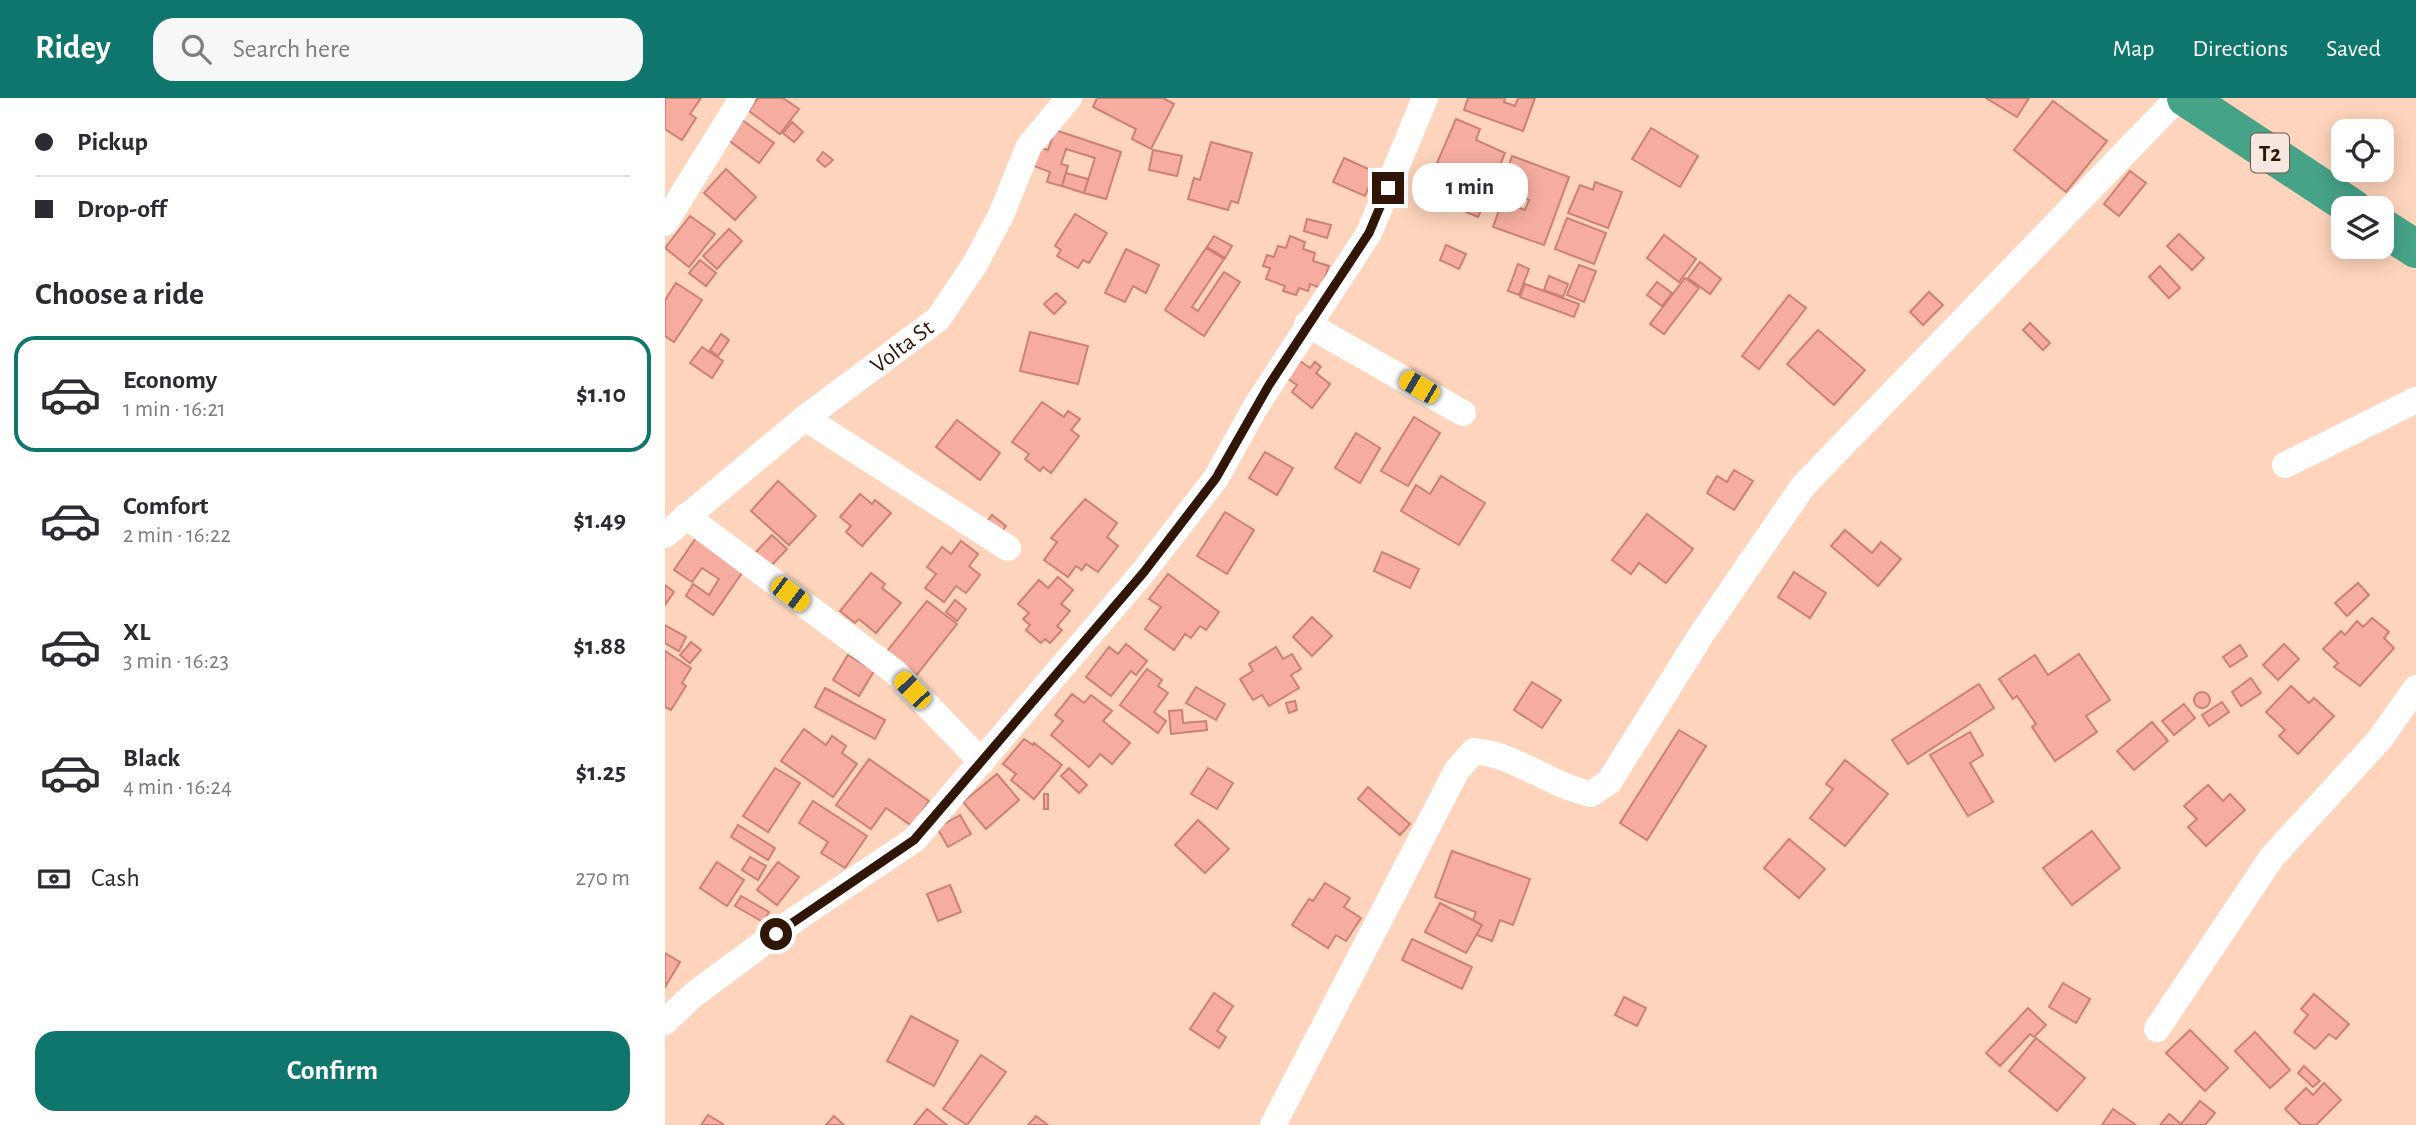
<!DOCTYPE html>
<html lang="en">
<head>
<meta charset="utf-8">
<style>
  body { margin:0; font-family:"Alegreya Sans",sans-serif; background:#f7f7f7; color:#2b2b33; height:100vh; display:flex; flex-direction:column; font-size:26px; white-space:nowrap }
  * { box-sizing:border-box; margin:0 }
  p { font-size:23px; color:#7c7c81 }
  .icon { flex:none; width:38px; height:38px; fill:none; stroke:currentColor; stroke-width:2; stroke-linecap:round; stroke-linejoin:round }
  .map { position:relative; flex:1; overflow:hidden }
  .details { display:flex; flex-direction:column; background:#fff; width:665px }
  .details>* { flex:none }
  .hud { display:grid; align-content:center; height:154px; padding:0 35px; background:#fff }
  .tools { position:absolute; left:1666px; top:21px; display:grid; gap:14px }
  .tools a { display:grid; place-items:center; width:63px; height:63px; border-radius:14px; background:#fff; box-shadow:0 4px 18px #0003; font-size:35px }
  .end { position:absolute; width:32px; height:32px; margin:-16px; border:9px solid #2f1606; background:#fff; box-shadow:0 0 0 4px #fff }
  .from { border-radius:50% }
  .bubble { position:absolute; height:49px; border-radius:21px; background:#fff; box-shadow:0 4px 18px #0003; font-size:23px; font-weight:600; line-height:49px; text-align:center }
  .car { position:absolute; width:21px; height:42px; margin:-21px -10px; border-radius:9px; box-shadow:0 0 5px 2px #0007; background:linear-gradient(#f5c518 24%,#345 0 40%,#f5c518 0 76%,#345 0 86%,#f5c518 0) }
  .hud b { display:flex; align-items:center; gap:24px; height:66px; font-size:26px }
  .hud b+b { border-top:2px solid #e1e1e2 }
  .hud i { width:18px; height:18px; background:#2b2b33 }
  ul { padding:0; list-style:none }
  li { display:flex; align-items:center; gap:21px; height:116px; margin:0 14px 10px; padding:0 21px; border:4px solid transparent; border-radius:21px }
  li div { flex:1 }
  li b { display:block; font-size:26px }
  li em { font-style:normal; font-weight:600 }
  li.current { border-color:#0f766e }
  li>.icon { width:63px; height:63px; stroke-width:1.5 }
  h2 { padding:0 35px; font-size:32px; line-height:84px }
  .pay { display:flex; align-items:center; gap:18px; height:77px; padding:0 35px; font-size:26px }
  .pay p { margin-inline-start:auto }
  .cta { display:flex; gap:14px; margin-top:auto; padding:14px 35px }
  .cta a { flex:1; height:80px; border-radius:21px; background:#0f766e; color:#fff; font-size:28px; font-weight:600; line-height:80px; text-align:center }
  header { display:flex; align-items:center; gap:42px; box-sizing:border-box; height:98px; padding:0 35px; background:#0f766e; color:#fff }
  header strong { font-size:33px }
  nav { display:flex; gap:38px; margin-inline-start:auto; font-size:24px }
  .search { width:490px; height:63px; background:#f7f7f7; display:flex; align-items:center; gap:18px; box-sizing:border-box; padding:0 24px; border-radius:21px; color:#7c7c81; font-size:26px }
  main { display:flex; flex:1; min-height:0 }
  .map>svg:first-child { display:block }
  .building { fill:#f6ada0; stroke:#cc8173; stroke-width:2 }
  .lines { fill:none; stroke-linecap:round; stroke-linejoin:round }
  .street { stroke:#fff; stroke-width:26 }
  .highway { stroke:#47a388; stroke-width:38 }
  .route { stroke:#2f1606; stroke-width:9 }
  .labels { text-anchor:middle; stroke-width:5; stroke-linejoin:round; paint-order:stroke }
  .shield { fill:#f6e8e0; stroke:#6b5547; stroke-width:2 }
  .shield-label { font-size:23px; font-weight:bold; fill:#2f1606 }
  .street-label { font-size:24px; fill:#2f1606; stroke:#f6e8e0 }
</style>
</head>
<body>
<header>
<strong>Ridey</strong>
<div class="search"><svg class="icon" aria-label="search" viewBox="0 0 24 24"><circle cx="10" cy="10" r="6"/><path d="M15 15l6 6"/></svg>Search here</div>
<nav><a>Map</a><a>Directions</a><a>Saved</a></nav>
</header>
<main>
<section class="details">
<div class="hud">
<b><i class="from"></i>Pickup</b>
<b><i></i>Drop-off</b>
</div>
<h2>Choose a ride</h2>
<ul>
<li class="current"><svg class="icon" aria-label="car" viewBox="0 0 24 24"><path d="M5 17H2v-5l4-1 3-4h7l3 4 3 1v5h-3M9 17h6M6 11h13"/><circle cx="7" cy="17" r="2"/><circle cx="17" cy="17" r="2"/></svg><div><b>Economy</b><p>1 min · 16:21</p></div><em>$1.10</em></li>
<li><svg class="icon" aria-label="car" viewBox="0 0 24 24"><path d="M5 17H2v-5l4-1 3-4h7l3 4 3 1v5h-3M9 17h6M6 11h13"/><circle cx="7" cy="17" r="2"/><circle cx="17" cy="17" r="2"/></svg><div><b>Comfort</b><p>2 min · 16:22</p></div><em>$1.49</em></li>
<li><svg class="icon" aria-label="car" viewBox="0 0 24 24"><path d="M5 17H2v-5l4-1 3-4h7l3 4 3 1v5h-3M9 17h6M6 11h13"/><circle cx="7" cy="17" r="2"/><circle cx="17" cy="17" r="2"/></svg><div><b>XL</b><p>3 min · 16:23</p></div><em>$1.88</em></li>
<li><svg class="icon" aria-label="car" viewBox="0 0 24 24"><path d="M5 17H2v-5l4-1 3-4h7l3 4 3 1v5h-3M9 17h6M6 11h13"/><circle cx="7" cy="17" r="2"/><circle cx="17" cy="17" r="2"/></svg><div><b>Black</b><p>4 min · 16:24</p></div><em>$1.25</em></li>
</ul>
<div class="pay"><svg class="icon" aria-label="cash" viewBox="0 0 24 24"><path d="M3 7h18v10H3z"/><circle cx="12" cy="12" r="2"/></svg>Cash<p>270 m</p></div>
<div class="cta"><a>Confirm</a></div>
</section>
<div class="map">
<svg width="1751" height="1027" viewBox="0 0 1751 1027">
  <rect width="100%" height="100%" fill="#fed4bc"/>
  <g class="building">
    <polygon points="0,0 36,0 25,16 31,20 17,42 0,31"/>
    <polygon points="93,0 118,0 134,11 115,36 84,13"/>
    <polygon points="432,0 498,0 509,6 486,51 467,41 471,31 428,9"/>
    <polygon points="803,0 840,0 839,4 850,8 853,0 870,0 858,33 799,12"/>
    <polygon points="1321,0 1364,0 1352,19"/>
    <polygon points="1388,3 1442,43 1401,94 1349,52"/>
    <polygon points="791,21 815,31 811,42 840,55 826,88 772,65"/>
    <polygon points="77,22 109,45 94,65 62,41"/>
    <polygon points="127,24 138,34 129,44 118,35"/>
    <polygon points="986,30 1033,58 1015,89 967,61"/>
    <polygon points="390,32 456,54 441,101 419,95 430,60 401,51 396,66 403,68 397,88 382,84 385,74 369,68 375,50 383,52"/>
    <polygon points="546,44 587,55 573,105 566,103 563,112 523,101 529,80 535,82"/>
    <polygon points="488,52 517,58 512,78 484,72"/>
    <polygon points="158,54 168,62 160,69 152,62"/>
    <polygon points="847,58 904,79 879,147 828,129 837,104 860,112 864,102 835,92"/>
    <polygon points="679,60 710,74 700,98 668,84"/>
    <polygon points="61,71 91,99 70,122 39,95"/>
    <polygon points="1465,73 1481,85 1454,118 1439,106"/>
    <polygon points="401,75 423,81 419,95 397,88"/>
    <polygon points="930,84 957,94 943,130 903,115 915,87 928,92"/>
    <polygon points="814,85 826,90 813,119 801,114"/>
    <polygon points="410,116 442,135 424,165 418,162 413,170 392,158 396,152 390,148"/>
    <polygon points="25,118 50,136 24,169 0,150"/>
    <polygon points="902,120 941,135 929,166 890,151"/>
    <polygon points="642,121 666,127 662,140 639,133"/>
    <polygon points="64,131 77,143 52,171 38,158"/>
    <polygon points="1514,136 1539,160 1527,172 1502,148"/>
    <polygon points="999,137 1031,161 1014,184 982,160"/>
    <polygon points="549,138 567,148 560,160 542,149"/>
    <polygon points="625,138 640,144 638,151 650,155 648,163 664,168 656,190 645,186 643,193 634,190 631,197 618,193 620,188 601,181 605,170 598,168 602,157 609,159 613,148 621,150"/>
    <polygon points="781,147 801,156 794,171 775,162"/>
    <polygon points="541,150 559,161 527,209 533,213 559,174 575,184 539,238 500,212"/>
    <polygon points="461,151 494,167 481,195 468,188 460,204 440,195"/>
    <polygon points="35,162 51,175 41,188 24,175"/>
    <polygon points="1035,164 1056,181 1045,196 1023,180"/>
    <polygon points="853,166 864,171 854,197 843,193"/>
    <polygon points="914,167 931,173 919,204 902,197"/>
    <polygon points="1495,168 1515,190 1504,200 1484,179"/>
    <polygon points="884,178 903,186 898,199 879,192"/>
    <polygon points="1020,180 1034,190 999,236 985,226"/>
    <polygon points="992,184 1007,195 997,208 982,197"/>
    <polygon points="11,185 37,202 9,244 0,238 0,202"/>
    <polygon points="860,186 914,206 909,219 855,199"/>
    <polygon points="1264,194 1278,207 1258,227 1245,214"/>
    <polygon points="391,195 401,204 389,216 379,206"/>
    <polygon points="1124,197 1141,210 1094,271 1077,258"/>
    <polygon points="1365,225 1385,245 1378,252 1358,232"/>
    <polygon points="1153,232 1200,272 1169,307 1122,266"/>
    <polygon points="365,234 423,248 413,286 355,273"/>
    <polygon points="56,236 64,242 53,258 45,252"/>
    <polygon points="37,249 58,263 47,280 25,265"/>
    <polygon points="635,263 645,270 650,264 656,269 651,275 665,286 647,310 627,294 632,287 622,280"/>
    <polygon points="377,304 399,319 403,313 415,321 406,332 414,338 386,375 378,369 375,373 360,361 364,356 347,344"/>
    <polygon points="749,319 775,335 743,388 716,373"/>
    <polygon points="292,322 335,355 315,382 271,349"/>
    <polygon points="691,335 715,350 695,385 670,370"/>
    <polygon points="600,354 628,370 612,397 584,380"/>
    <polygon points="1069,372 1088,383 1069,412 1042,395 1052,378 1062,384"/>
    <polygon points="776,378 820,405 794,447 736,413 751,387 765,396"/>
    <polygon points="113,383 151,418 124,447 86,413"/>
    <polygon points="195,396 207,406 210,402 226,415 197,448 181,434 186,428 175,419"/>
    <polygon points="420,401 452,425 442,439 453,448 433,474 421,466 417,472 411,468 403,479 379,462 392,444 386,440"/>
    <polygon points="560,414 589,432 562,476 532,458"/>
    <polygon points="982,416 1028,451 1001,485 974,465 966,476 947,462"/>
    <polygon points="327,417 341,428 334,437 320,426"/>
    <polygon points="1180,432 1207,455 1216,444 1236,461 1213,488 1166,448"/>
    <polygon points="107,437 122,451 105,469 90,455"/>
    <polygon points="31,440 79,472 48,517 21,498 28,486 44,497 54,481 37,470 27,484 9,472"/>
    <polygon points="296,443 313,456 304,468 315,477 301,495 291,488 279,504 260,490 271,476 262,469 277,449 286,456"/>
    <polygon points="717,454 754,471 745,490 709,473"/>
    <polygon points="1129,474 1161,495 1145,520 1113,499"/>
    <polygon points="206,475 220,486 217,490 236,505 211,535 194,521 190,525 175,513"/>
    <polygon points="503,476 554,514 541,532 535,528 526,540 520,536 509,552 480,531 496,509 484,501"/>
    <polygon points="393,479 408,492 396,506 405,513 392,528 397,532 385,545 380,541 376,545 361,532 365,527 358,521 364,515 353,506 374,482 383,490"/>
    <polygon points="1693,485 1704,497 1682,518 1670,505"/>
    <polygon points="0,487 9,494 0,507"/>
    <polygon points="290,502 301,511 292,523 281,514"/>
    <polygon points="262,503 292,526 249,580 219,557"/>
    <polygon points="647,519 667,538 647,558 628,539"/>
    <polygon points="1707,520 1724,534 1719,540 1729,550 1695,588 1669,569 1673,565 1658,551 1676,533 1680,537 1692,523 1698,529"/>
    <polygon points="0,527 21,539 14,553 0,545"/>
    <polygon points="26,544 36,552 25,565 15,557"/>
    <polygon points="461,546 482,563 471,577 466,573 446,598 421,579 444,549 453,556"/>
    <polygon points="1619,546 1634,561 1613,582 1598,567"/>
    <polygon points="1575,547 1582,558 1565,569 1558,559"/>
    <polygon points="611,549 618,561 627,556 636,571 626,577 634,590 604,608 597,597 588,602 575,581 588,573 584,566"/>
    <polygon points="0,553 26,570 17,585 21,588 6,612 0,609"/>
    <polygon points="1414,556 1445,602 1421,618 1432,634 1390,663 1367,629 1371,626 1352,598 1348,601 1334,581 1370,557 1383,577"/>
    <polygon points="183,557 209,573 194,598 168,582"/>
    <polygon points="482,571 497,582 493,588 503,595 489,614 501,623 493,635 455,607"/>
    <polygon points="1586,580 1596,595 1576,608 1567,594"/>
    <polygon points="867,584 896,602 877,630 849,612"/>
    <polygon points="1314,586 1329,610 1243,666 1227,642"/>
    <polygon points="1626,588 1644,605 1649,600 1669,618 1633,656 1614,638 1620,632 1601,614"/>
    <polygon points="531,589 560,606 551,622 521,605"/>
    <polygon points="160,590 220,622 210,641 150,609"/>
    <circle cx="1537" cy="602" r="8"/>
    <polygon points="407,596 419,605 426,597 447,613 438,623 465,645 447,666 435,656 424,669 386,637 398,623 390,617"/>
    <polygon points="630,603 632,612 624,615 621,605"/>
    <polygon points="1557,604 1564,614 1544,628 1537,617"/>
    <polygon points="1519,606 1530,620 1509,637 1497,623"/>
    <polygon points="517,612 518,625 541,623 542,632 506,636 504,613"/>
    <polygon points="1487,624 1503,643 1469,672 1452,653"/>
    <polygon points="139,631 161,647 167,638 181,648 177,655 192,666 168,699 116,663"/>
    <polygon points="1014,632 1041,648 982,742 955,725"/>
    <polygon points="1305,634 1318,657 1305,665 1328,704 1303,718 1265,657"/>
    <polygon points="359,641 368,647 369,645 397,667 369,701 346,682 351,676 338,666"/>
    <polygon points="204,661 264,703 247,728 221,710 206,731 171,707"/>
    <polygon points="1180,662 1223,696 1180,748 1145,720 1168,691 1161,686"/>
    <polygon points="110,670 135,685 103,734 78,718"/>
    <polygon points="404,670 422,687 414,695 396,678"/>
    <polygon points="543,670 568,685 552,711 526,696"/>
    <polygon points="332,676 354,702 321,731 298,704"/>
    <polygon points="1543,687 1558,703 1565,696 1580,712 1541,748 1523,729 1532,721 1519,708"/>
    <polygon points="703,689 745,726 735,737 693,701"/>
    <rect x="379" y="696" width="4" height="15"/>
    <polygon points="148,703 202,738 180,770 156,755 163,744 134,725"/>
    <polygon points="295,717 306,736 283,749 272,730"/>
    <polygon points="533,722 564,751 540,775 510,747"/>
    <polygon points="73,727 110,750 103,762 66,739"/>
    <polygon points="1427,733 1455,770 1407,807 1378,770"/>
    <polygon points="1124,741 1160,771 1134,800 1099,770"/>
    <polygon points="787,753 865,781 848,827 835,822 827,843 804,834 811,814 770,799"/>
    <polygon points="85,759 101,768 93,782 77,772"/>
    <polygon points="52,764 79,782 62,808 35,790"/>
    <polygon points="113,764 134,779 112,807 92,792"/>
    <polygon points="660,785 685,800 679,809 696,820 681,843 671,837 663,850 627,827 644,801 648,803"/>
    <polygon points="285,787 296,814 273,823 262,796"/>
    <polygon points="76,798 104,814 98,824 70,808"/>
    <polygon points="775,805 817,827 801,855 760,834"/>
    <polygon points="747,841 807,869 797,891 737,862"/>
    <polygon points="0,855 15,864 0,889"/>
    <polygon points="1398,885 1425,901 1411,925 1384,909"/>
    <polygon points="549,895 568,908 552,933 561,939 554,950 525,931"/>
    <polygon points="1649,896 1684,926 1671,941 1664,936 1650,951 1629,934 1643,917 1636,911"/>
    <polygon points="959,899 981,910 972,928 950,917"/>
    <polygon points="1363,910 1381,927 1369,939 1365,936 1335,968 1321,955"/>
    <polygon points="246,918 293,943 269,988 222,963"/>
    <polygon points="1525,932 1563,970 1540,993 1501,955"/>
    <polygon points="1590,934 1625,972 1605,990 1570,953"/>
    <polygon points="1371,940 1420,980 1392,1013 1344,973"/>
    <polygon points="316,957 341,974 302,1027 278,1011"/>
    <polygon points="1639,968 1655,983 1648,989 1633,975"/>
    <polygon points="1659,985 1676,1002 1651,1027 1636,1027 1620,1011 1641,990 1648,997"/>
    <polygon points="1535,1003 1550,1015 1540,1027 1495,1027 1504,1016 1516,1026"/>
    <polygon points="262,1011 282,1027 249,1027"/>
    <polygon points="1448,1011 1471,1027 1437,1027"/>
    <polygon points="43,1017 58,1026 58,1027 36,1027"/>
    <polygon points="169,1018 179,1027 161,1027"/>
    <polygon points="371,1018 383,1027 363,1027"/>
  </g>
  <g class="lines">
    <g class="street">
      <polyline points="0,125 77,0"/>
      <polyline points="642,226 798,315"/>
      <polyline points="140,320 343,450"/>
      <polyline points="1620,367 1751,302"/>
      <polyline points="21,418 230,574 317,664"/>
      <path id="s1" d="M0,437L140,320L273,221L310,166L336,117L364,48L404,0"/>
      <polyline points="0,924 27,898 132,820 249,742 479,473 551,380 591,308 704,135 760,0"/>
      <polyline points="1492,931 1607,759 1715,641 1751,590"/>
      <path d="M608,1027L792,672L809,653C852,657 883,687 926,696L944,684L1036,537L1138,388L1513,0"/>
    </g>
    <g class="highway">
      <polyline points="1521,0 1688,110"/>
      <polyline points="1717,129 1751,151"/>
    </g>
  </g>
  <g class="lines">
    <polyline class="route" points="111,836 249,742 479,474 551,380 604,287 704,135 723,90"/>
  </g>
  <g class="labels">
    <rect class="shield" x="1586" y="35.5" width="38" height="39" rx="5"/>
    <g class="shield-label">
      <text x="1605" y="63">T2</text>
    </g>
    <g class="street-label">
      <text dy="8" stroke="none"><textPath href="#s1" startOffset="303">Volta St</textPath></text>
    </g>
  </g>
</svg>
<div class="tools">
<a><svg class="icon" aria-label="locate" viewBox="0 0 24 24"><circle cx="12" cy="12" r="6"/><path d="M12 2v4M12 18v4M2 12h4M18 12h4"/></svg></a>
<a><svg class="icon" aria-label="layers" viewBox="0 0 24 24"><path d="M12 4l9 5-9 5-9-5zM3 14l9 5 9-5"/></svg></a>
</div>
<i class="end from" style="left:111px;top:836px"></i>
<i class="end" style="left:723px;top:90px"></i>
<div class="bubble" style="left:747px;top:65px;width:116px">1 min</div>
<i class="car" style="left:754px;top:289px;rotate:300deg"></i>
<i class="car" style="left:125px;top:496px;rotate:127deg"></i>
<i class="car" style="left:247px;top:592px;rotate:316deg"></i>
</div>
</main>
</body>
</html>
